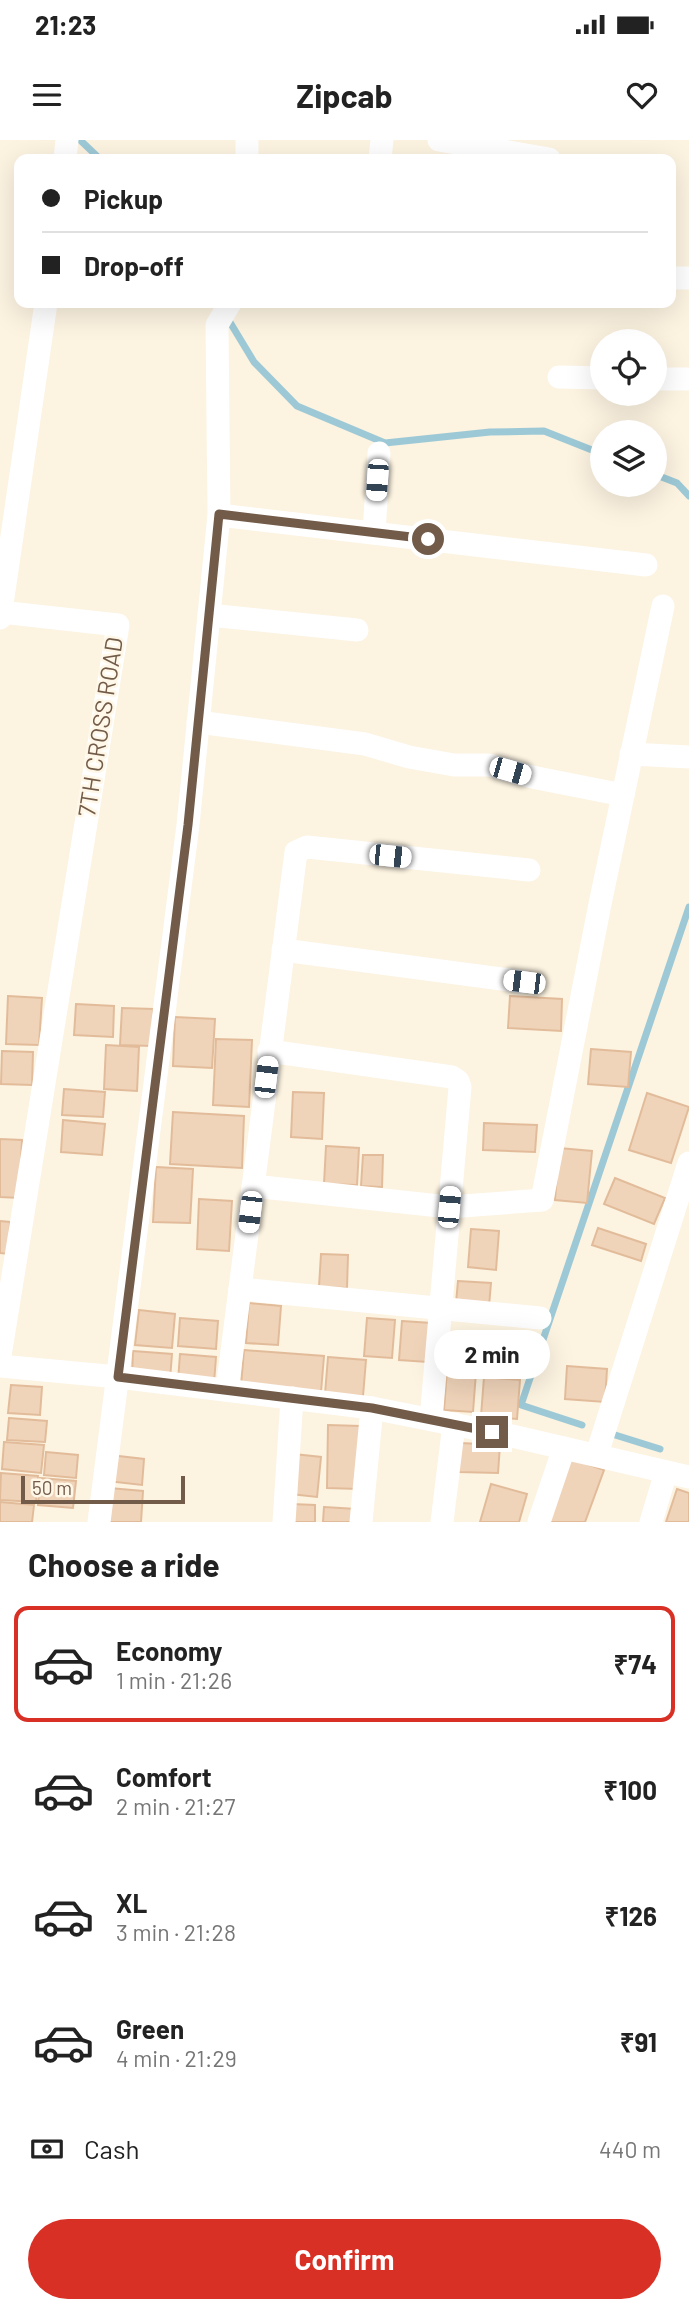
<!DOCTYPE html>
<html lang="en">
<head>
<meta charset="utf-8">
<style>
  body { margin:0; font-family:Barlow,sans-serif; background:#f6f6f6; color:#222; height:100vh; display:flex; flex-direction:column; font-size:26px; white-space:nowrap }
  * { box-sizing:border-box; margin:0 }
  p { font-size:23px; color:#767676 }
  .icon { flex:none; width:38px; height:38px; fill:none; stroke:currentColor; stroke-width:2; stroke-linecap:round; stroke-linejoin:round }
  .map { position:relative; height:1382px; overflow:hidden }
  .drawer { display:flex; flex-direction:column; background:#fff; flex:1 }
  .drawer>* { flex:none }
  .top-card { position:absolute; left:14px; top:14px; width:662px; height:154px; border-radius:14px; box-shadow:0 7px 28px #0002; display:grid; align-content:center; height:154px; padding:0 28px; background:#fff }
  .controls { position:absolute; left:590px; top:189px; display:grid; gap:14px }
  .controls a { display:grid; place-items:center; width:77px; height:77px; border-radius:50%; background:#fff; box-shadow:0 7px 28px #0002; font-size:35px }
  .scale { position:absolute; left:21px; bottom:18px; width:164px; box-sizing:border-box; padding-left:7px; border:4px solid #725b49; border-top:0; font-size:19px; line-height:24px; white-space:nowrap; color:#725b49; -webkit-text-stroke:5px #fff7e7; paint-order:stroke }
  .end { position:absolute; width:32px; height:32px; margin:-16px; border:9px solid #725b49; background:#fff; box-shadow:0 0 0 4px #fff }
  .from { border-radius:50% }
  .bubble { position:absolute; height:49px; border-radius:24px; background:#fff; box-shadow:0 7px 28px #0002; font-size:23px; font-weight:700; line-height:49px; text-align:center }
  .car { position:absolute; width:21px; height:42px; margin:-21px -10px; border-radius:9px; box-shadow:0 0 5px 2px #0007; background:linear-gradient(#fff 24%,#345 0 40%,#fff 0 76%,#345 0 86%,#fff 0) }
  .top-card b { display:flex; align-items:center; gap:24px; height:66px; font-size:26px }
  .top-card b+b { border-top:2px solid #e0e0e0 }
  .top-card i { width:18px; height:18px; background:#222 }
  ul { padding:0; list-style:none }
  li { display:flex; align-items:center; gap:21px; height:116px; margin:0 14px 10px; padding:0 14px; border:4px solid transparent; border-radius:14px }
  li div { flex:1 }
  li b { display:block; font-size:26px }
  li em { font-style:normal; font-weight:700 }
  li.selected { border-color:#d93025 }
  li>.icon { width:63px; height:63px; stroke-width:1.5 }
  h2 { padding:0 28px; font-size:32px; line-height:84px }
  .pay { display:flex; align-items:center; gap:18px; height:77px; padding:0 28px; font-size:26px }
  .pay p { margin-inline-start:auto }
  .primary-button { display:flex; gap:14px; margin-top:auto; padding:14px 28px }
  .primary-button a { flex:1; height:80px; border-radius:42px; background:#d93025; color:#fff; font-size:28px; font-weight:700; line-height:80px; text-align:center }
  .status { display:flex; justify-content:space-between; align-items:center; height:49px; padding:0 35px; background:#fff; direction:ltr }
  .status svg { height:19px; fill:currentColor }
  header { display:flex; justify-content:space-between; align-items:center; height:91px; padding:0 28px; background:#fff; font-size:32px; font-weight:700 }
  .map>svg:first-child { display:block }
  .lines { fill:none; stroke-linecap:round; stroke-linejoin:round }
  .stream { stroke:#9dc9d6; stroke-width:7 }
  .building { fill:#f0d4ba; stroke:#e2bc9a; stroke-width:2 }
  .minor { stroke:#fff; stroke-width:23 }
  .route { stroke:#725b49; stroke-width:9 }
  .labels { text-anchor:middle; stroke-width:5; stroke-linejoin:round; paint-order:stroke }
  .street-label { font-size:24px; fill:#725b49; stroke:#fff7e7 }
</style>
</head>
<body>
<div class="status"><b>21:23</b><svg viewBox="0 0 49 12"><path d="M0 12V9h3v3zM5 12V6h3v6zM10 12V3h3v9zM15 12V0h3v12zM26 1h20v11H26zM47 4h2v5h-2z"/></svg></div>
<header><svg class="icon" aria-label="menu" viewBox="0 0 24 24"><path d="M4 6h16M4 12h16M4 18h16"/></svg>Zipcab<svg class="icon" aria-label="heart" viewBox="0 0 24 24"><path d="M12 20l-8-8c-3-5 5-10 8-4 3-6 11-1 8 4z"/></svg></header>
<div class="map">
<svg width="689" height="1382" viewBox="0 0 689 1382">
  <rect width="100%" height="100%" fill="#fcf3e1"/>
  <g class="lines">
    <g class="stream">
      <polyline points="80,0 100,19"/>
      <polyline points="228,179 254,222 297,266 385,303 490,292 544,291 602,314"/>
      <polyline points="654,334 677,343 689,356"/>
      <polyline points="582,1285 521,1265 689,767"/>
      <polyline points="612,1294 660,1309"/>
    </g>
  </g>
  <g class="building">
    <polygon points="8,856 42,858 39,905 6,904"/>
    <polygon points="510,856 562,859 561,891 508,888"/>
    <polygon points="76,864 114,866 113,897 74,895"/>
    <polygon points="122,868 153,869 152,906 120,905"/>
    <polygon points="175,877 215,879 212,928 173,926"/>
    <polygon points="216,899 252,900 249,967 213,965"/>
    <polygon points="106,905 139,907 137,951 104,949"/>
    <polygon points="591,909 631,912 628,947 588,944"/>
    <polygon points="2,911 33,912 32,945 1,944"/>
    <polygon points="64,949 105,952 103,977 62,975"/>
    <polygon points="293,952 324,953 322,999 291,997"/>
    <polygon points="647,953 689,967 671,1023 629,1010"/>
    <polygon points="173,972 244,976 242,1028 170,1024"/>
    <polygon points="63,980 105,984 102,1015 61,1012"/>
    <polygon points="484,983 537,985 535,1012 483,1010"/>
    <polygon points="0,999 22,1000 19,1058 0,1057"/>
    <polygon points="326,1006 359,1008 357,1045 324,1044"/>
    <polygon points="559,1008 592,1011 587,1063 555,1060"/>
    <polygon points="363,1015 383,1015 382,1047 361,1046"/>
    <polygon points="156,1027 193,1029 190,1083 153,1082"/>
    <polygon points="615,1038 665,1058 654,1084 604,1064"/>
    <polygon points="199,1059 232,1061 229,1111 197,1109"/>
    <polygon points="0,1081 10,1082 9,1114 0,1113"/>
    <polygon points="598,1088 646,1104 641,1121 592,1105"/>
    <polygon points="471,1089 499,1091 496,1130 468,1127"/>
    <polygon points="321,1114 348,1115 347,1148 319,1147"/>
    <polygon points="458,1141 491,1143 489,1166 456,1163"/>
    <polygon points="249,1163 281,1166 278,1205 246,1203"/>
    <polygon points="139,1170 175,1174 172,1208 135,1205"/>
    <polygon points="180,1178 218,1181 216,1209 178,1206"/>
    <polygon points="367,1178 395,1180 392,1218 364,1216"/>
    <polygon points="402,1181 431,1183 428,1222 399,1220"/>
    <polygon points="486,1196 521,1199 518,1234 483,1231"/>
    <polygon points="244,1210 324,1216 321,1252 241,1246"/>
    <polygon points="133,1211 172,1214 170,1239 132,1236"/>
    <polygon points="180,1214 216,1217 214,1243 178,1241"/>
    <polygon points="328,1217 366,1220 363,1256 325,1254"/>
    <polygon points="567,1226 607,1229 605,1262 565,1259"/>
    <polygon points="447,1230 476,1232 473,1272 444,1270"/>
    <polygon points="484,1237 520,1240 517,1279 481,1276"/>
    <polygon points="11,1245 42,1247 40,1275 8,1273"/>
    <polygon points="9,1278 47,1281 45,1302 7,1300"/>
    <polygon points="328,1285 360,1286 359,1349 327,1348"/>
    <polygon points="4,1302 44,1305 41,1333 2,1329"/>
    <polygon points="460,1303 500,1305 498,1333 459,1332"/>
    <polygon points="46,1312 78,1315 76,1338 44,1335"/>
    <polygon points="294,1314 321,1317 317,1357 291,1354"/>
    <polygon points="110,1315 144,1319 142,1345 108,1341"/>
    <polygon points="570,1318 604,1330 585,1382 547,1382"/>
    <polygon points="1,1333 38,1336 36,1362 0,1360"/>
    <polygon points="40,1338 76,1341 73,1368 38,1365"/>
    <polygon points="491,1344 527,1354 519,1382 480,1382"/>
    <polygon points="109,1348 143,1351 141,1382 105,1382"/>
    <polygon points="677,1349 689,1353 689,1382 666,1382"/>
    <polygon points="0,1362 34,1365 32,1382 0,1382"/>
    <polygon points="291,1364 315,1365 315,1382 290,1382"/>
    <polygon points="324,1367 356,1369 355,1382 323,1382"/>
  </g>
  <g class="lines">
    <g class="minor">
      <polyline points="247,0 247,19"/>
      <polyline points="439,0 549,19"/>
      <polyline points="65,19 67,0"/>
      <polyline points="380,19 382,0"/>
      <polyline points="670,138 689,138"/>
      <polyline points="559,237 602,238"/>
      <polyline points="654,239 689,239"/>
      <polyline points="219,375 646,425"/>
      <polyline points="374,393 379,313"/>
      <polyline points="0,472 118,485 0,1216"/>
      <polyline points="209,475 357,490"/>
      <polyline points="0,478 46,163"/>
      <polyline points="198,582 365,604 409,617 454,625 489,625 532,637 623,655"/>
      <polyline points="631,614 689,617"/>
      <polyline points="283,810 524,842"/>
      <polyline points="269,911 452,937 458,941 460,947 431,1279"/>
      <polyline points="253,1046 449,1067 542,1060 600,764 663,466"/>
      <polyline points="240,1149 540,1178"/>
      <polyline points="0,1226 118,1237 372,1268 512,1296 689,1337"/>
      <polyline points="227,1250 296,712 307,707 529,730"/>
      <polyline points="597,1314 689,1023"/>
      <polyline points="99,1382 188,685 219,375 217,185 230,163"/>
      <polyline points="284,1382 292,1258"/>
      <polyline points="361,1382 372,1268"/>
      <polyline points="442,1382 454,1284"/>
      <polyline points="539,1382 564,1308"/>
      <polyline points="651,1382 666,1332"/>
    </g>
  </g>
  <g class="lines">
    <polyline class="route" points="428,399 219,374 188,685 118,1237 372,1268 492,1292"/>
  </g>
  <g class="labels">
    <g class="street-label">
      <text transform="translate(101 587) rotate(-81)" y="8">7TH CROSS ROAD</text>
    </g>
  </g>
</svg>
<div class="controls">
<a><svg class="icon" aria-label="locate" viewBox="0 0 24 24"><circle cx="12" cy="12" r="6"/><path d="M12 2v4M12 18v4M2 12h4M18 12h4"/></svg></a>
<a><svg class="icon" aria-label="layers" viewBox="0 0 24 24"><path d="M12 4l9 5-9 5-9-5zM3 14l9 5 9-5"/></svg></a>
</div>
<div class="scale">50 m</div>
<i class="end from" style="left:428px;top:399px"></i>
<i class="end" style="left:492px;top:1292px"></i>
<div class="bubble" style="left:434px;top:1190px;width:116px">2 min</div>
<i class="car" style="left:377px;top:340px;rotate:184deg"></i>
<i class="car" style="left:510px;top:631px;rotate:106deg"></i>
<i class="car" style="left:390px;top:716px;rotate:96deg"></i>
<i class="car" style="left:524px;top:842px;rotate:277deg"></i>
<i class="car" style="left:266px;top:937px;rotate:7deg"></i>
<i class="car" style="left:449px;top:1067px;rotate:5deg"></i>
<i class="car" style="left:250px;top:1072px;rotate:187deg"></i>
<div class="top-card">
<b><i class="from"></i>Pickup</b>
<b><i></i>Drop-off</b>
</div>
</div>
<section class="drawer">
<h2>Choose a ride</h2>
<ul>
<li class="selected"><svg class="icon" aria-label="car" viewBox="0 0 24 24"><path d="M5 17H2v-5l4-1 3-4h7l3 4 3 1v5h-3M9 17h6M6 11h13"/><circle cx="7" cy="17" r="2"/><circle cx="17" cy="17" r="2"/></svg><div><b>Economy</b><p>1 min · 21:26</p></div><em>₹74</em></li>
<li><svg class="icon" aria-label="car" viewBox="0 0 24 24"><path d="M5 17H2v-5l4-1 3-4h7l3 4 3 1v5h-3M9 17h6M6 11h13"/><circle cx="7" cy="17" r="2"/><circle cx="17" cy="17" r="2"/></svg><div><b>Comfort</b><p>2 min · 21:27</p></div><em>₹100</em></li>
<li><svg class="icon" aria-label="car" viewBox="0 0 24 24"><path d="M5 17H2v-5l4-1 3-4h7l3 4 3 1v5h-3M9 17h6M6 11h13"/><circle cx="7" cy="17" r="2"/><circle cx="17" cy="17" r="2"/></svg><div><b>XL</b><p>3 min · 21:28</p></div><em>₹126</em></li>
<li><svg class="icon" aria-label="car" viewBox="0 0 24 24"><path d="M5 17H2v-5l4-1 3-4h7l3 4 3 1v5h-3M9 17h6M6 11h13"/><circle cx="7" cy="17" r="2"/><circle cx="17" cy="17" r="2"/></svg><div><b>Green</b><p>4 min · 21:29</p></div><em>₹91</em></li>
</ul>
<div class="pay"><svg class="icon" aria-label="cash" viewBox="0 0 24 24"><path d="M3 7h18v10H3z"/><circle cx="12" cy="12" r="2"/></svg>Cash<p>440 m</p></div>
<div class="primary-button"><a>Confirm</a></div>
</section>
</body>
</html>
